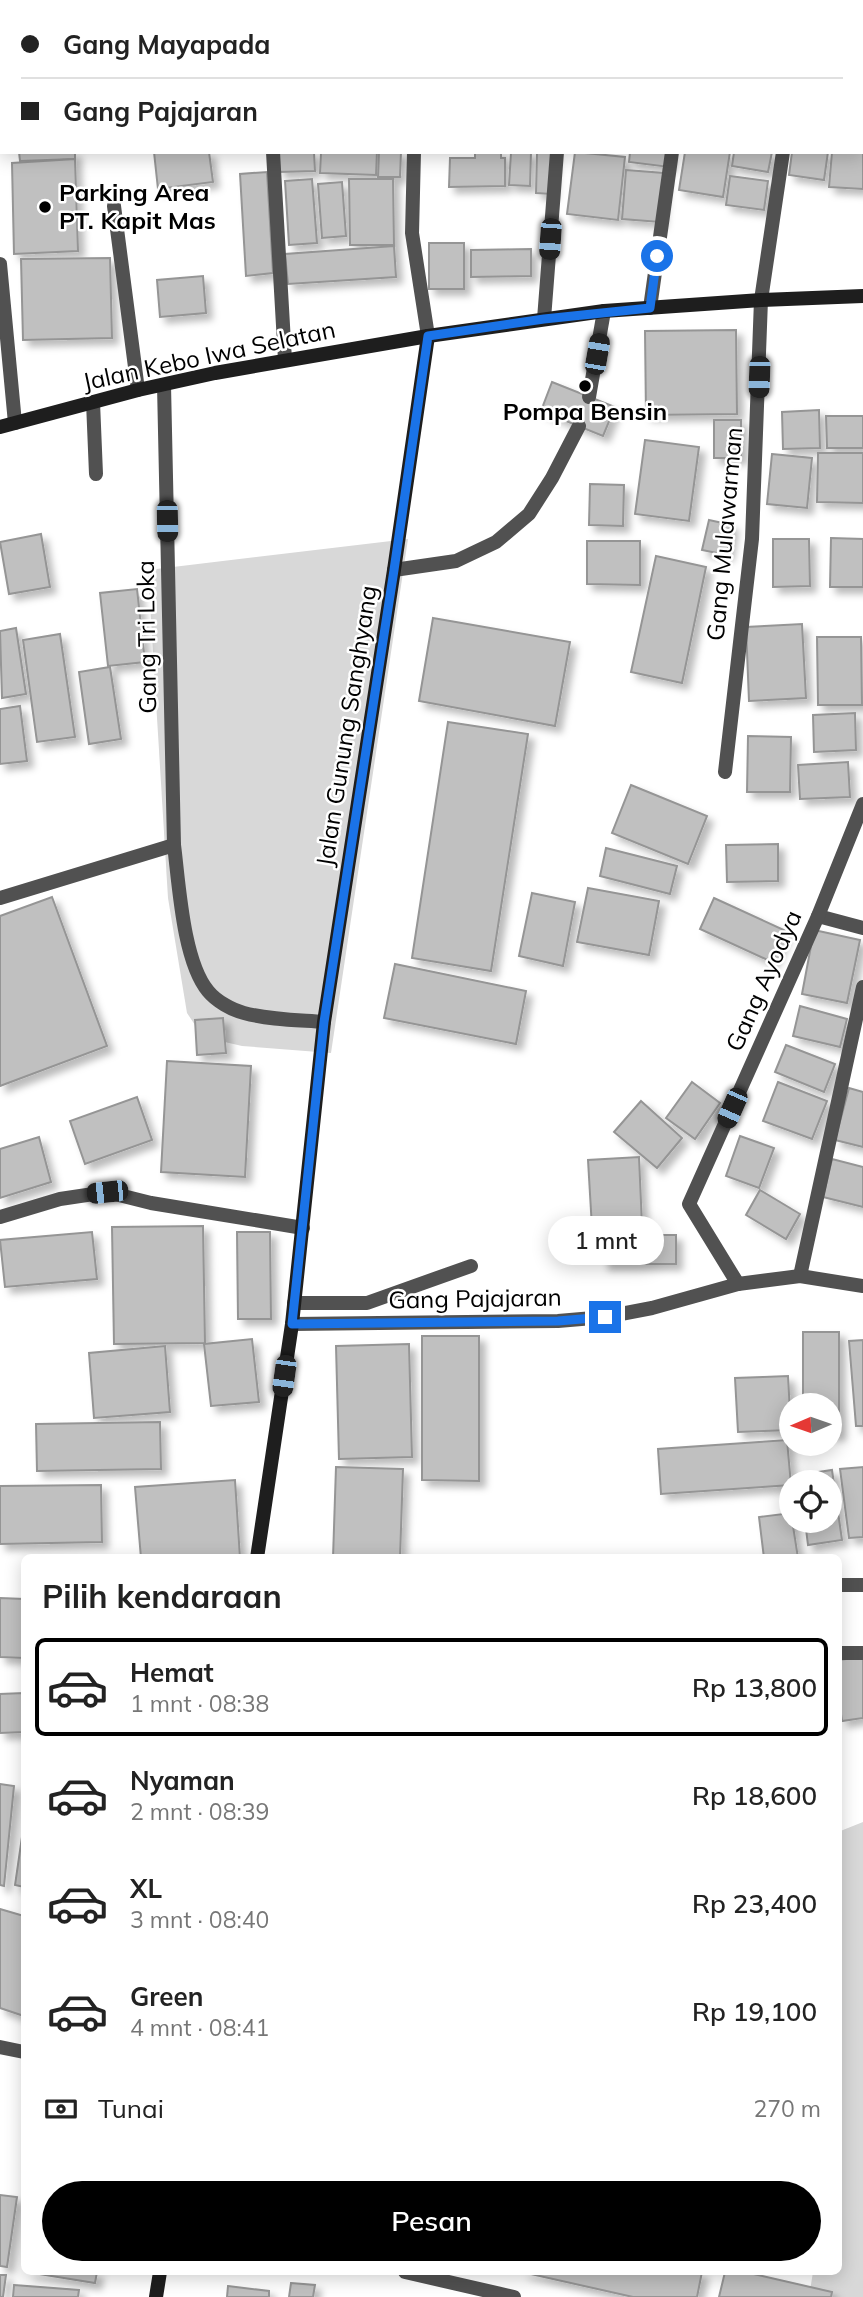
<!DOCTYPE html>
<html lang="id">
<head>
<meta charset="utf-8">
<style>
  body { margin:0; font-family:Mulish,sans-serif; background:#f2f2f2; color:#222; height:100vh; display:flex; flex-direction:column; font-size:26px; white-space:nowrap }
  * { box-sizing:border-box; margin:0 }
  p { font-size:23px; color:#767676 }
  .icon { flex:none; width:38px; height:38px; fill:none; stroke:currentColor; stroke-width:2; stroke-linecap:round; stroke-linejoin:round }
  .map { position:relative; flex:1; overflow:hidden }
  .details { position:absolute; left:21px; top:1554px; width:821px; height:721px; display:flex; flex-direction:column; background:#fff; border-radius:10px; box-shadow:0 4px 18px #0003 }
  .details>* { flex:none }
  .guide { position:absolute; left:0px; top:0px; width:864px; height:154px; box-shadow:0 4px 18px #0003; display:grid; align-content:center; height:154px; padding:0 21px; background:#fff }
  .needle { width:46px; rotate:268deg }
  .tools { position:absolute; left:779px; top:1393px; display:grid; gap:14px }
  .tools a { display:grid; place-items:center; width:63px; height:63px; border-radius:50%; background:#fff; box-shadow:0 4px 18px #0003; font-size:35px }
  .end { position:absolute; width:32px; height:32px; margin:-16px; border:9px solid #1a73e8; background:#fff; box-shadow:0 0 0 4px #fff }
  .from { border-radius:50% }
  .bubble { position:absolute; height:49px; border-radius:24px; background:#fff; box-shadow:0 4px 18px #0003; font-size:23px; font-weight:600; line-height:49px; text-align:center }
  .car { position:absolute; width:21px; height:42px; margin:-21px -10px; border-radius:9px; box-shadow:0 0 5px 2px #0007; background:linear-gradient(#222 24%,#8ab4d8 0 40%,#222 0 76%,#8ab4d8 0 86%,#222 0) }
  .guide b { display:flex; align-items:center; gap:24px; height:66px; font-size:26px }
  .guide b+b { border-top:2px solid #e0e0e0 }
  .guide i { width:18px; height:18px; background:#222 }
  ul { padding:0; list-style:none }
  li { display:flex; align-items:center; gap:21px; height:98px; margin:0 14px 10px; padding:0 7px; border:4px solid transparent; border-radius:10px }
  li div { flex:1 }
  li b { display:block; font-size:26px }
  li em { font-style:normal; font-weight:600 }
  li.current { border-color:#000 }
  li>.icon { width:63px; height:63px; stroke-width:1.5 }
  h2 { padding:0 21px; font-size:32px; line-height:84px }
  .pay { display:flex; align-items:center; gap:18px; height:77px; padding:0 21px; font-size:26px }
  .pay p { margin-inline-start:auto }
  .cta { display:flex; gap:14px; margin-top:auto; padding:14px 21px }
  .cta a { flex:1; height:80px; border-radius:42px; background:#000; color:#fff; font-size:28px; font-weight:600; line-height:80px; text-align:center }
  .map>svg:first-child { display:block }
  .green { fill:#d8d8d8 }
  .building { fill:#c0c0c0; stroke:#959595; stroke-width:2; filter:url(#shadow) }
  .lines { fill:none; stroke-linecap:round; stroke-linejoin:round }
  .lane { stroke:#515151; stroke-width:14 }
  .street { stroke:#515151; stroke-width:14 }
  .secondary { stroke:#1e1e1e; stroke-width:14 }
  .route { stroke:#1a73e8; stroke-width:9 }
  .poi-dot { fill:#000; stroke:#fff; stroke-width:2.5 }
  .labels { text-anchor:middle; stroke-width:5; stroke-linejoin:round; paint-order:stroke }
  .poi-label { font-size:24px; font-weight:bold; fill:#000; stroke:#fff; text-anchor:start }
  .street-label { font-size:24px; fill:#000; stroke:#fff }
</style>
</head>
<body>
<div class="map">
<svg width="863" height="2297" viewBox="0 0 863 2297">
  <defs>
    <filter id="shadow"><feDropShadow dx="6" dy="6" stdDeviation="3.5" flood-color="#0004"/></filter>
  </defs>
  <rect width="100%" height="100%" fill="#fff"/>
  <g class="green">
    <polygon points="408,539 331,1053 242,1046 203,1037 187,1013 168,898 148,570"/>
    <polygon points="863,1822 863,2297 809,2297 813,2272 838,2272 838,1832"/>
  </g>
  <g class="building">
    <rect x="86" y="0" width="108" height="2"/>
    <polygon points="500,0 551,0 500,2"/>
    <polygon points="811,0 863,0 863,47 863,2 811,2"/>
    <polygon points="863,147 863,189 829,187 832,152 863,152"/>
    <polygon points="19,152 75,152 75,159 20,161"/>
    <polygon points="154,152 209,152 213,182 158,189"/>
    <polygon points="278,152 314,152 315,171 279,172"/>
    <polygon points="321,152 377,152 376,175 320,173"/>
    <polygon points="379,152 401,152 400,177 378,177"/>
    <polygon points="475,152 501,152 501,158 505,158 505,186 449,187 450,158 475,158"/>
    <polygon points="511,152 531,152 530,186 509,185"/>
    <polygon points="537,152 553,152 551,194 536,193"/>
    <polygon points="575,152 625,157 618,220 567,214"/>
    <polygon points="630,152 670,152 669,167 629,162"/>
    <polygon points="685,152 730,152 723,197 679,190"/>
    <polygon points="734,152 772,152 768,172 732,166"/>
    <polygon points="792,152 828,152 824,180 789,175"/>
    <polygon points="75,159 78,251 14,254 12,163"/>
    <polygon points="626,170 664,173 660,222 622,219"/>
    <polygon points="267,172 273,273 246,276 240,174"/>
    <polygon points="730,176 768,181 764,210 726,205"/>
    <polygon points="312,179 317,243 289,245 285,181"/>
    <polygon points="349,179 393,179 394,245 350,245"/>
    <polygon points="342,182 346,236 322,238 318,184"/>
    <rect x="429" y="243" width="35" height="46"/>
    <polygon points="394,246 396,277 288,284 285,254"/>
    <polygon points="531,249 531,276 471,277 471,250"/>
    <polygon points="110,258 112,338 23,340 21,259"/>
    <polygon points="203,276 206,313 160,317 157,280"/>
    <polygon points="736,330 737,414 646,415 645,331"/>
    <polygon points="552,382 615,407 603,436 541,411"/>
    <polygon points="819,410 820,448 783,449 782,412"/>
    <polygon points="826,416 863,416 863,448 827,448"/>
    <rect x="714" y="420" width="27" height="38"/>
    <polygon points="645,440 699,447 689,521 635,514"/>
    <polygon points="818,453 863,453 863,503 817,502"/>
    <polygon points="772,454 812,458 807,508 767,504"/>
    <polygon points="590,484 624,485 623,526 589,525"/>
    <polygon points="709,520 732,525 727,555 702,550"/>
    <polygon points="41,534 50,587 9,594 0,542"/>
    <polygon points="831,538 863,539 863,587 830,587"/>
    <polygon points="773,539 809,539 810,586 773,587"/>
    <polygon points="587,541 640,541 640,585 587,584"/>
    <polygon points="656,556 706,567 682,683 631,672"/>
    <polygon points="137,589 145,662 108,666 100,593"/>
    <polygon points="433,618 570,642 555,726 419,701"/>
    <polygon points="802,624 806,698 749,701 746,627"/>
    <polygon points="16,628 26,694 2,698 0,631"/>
    <polygon points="60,634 75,737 37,742 23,640"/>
    <polygon points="817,637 861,637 862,705 818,705"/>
    <polygon points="110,667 121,739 89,744 79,672"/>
    <polygon points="20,706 27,761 0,764 0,709"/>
    <polygon points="855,713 856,750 814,752 813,715"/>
    <polygon points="448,722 528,734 491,971 412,958"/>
    <polygon points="748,736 791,737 790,792 747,792"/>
    <polygon points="848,762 850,797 800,799 798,765"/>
    <polygon points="631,785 707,816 688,864 612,833"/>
    <polygon points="778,844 778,881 727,882 726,845"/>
    <polygon points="606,848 677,866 670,894 600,876"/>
    <polygon points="588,888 659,901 649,955 577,942"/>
    <polygon points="532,893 575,902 563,966 519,956"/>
    <polygon points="52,897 107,1046 0,1086 0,916"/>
    <polygon points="714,898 786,931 772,962 700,929"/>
    <polygon points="814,930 860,940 847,1003 802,994"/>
    <polygon points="395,964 526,991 516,1044 384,1018"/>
    <polygon points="800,1006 847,1019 840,1047 793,1036"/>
    <polygon points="223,1018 226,1053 197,1055 195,1020"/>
    <polygon points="786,1045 835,1064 824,1092 775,1072"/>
    <polygon points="167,1061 251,1066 245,1177 161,1172"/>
    <polygon points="692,1082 720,1103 695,1139 666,1118"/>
    <polygon points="778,1082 827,1101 812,1139 763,1121"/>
    <polygon points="849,1088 863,1092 863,1147 835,1140"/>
    <polygon points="137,1097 152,1140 85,1164 70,1121"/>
    <polygon points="641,1101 682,1138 657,1168 614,1132"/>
    <polygon points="740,1136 774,1148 759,1188 726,1176"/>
    <polygon points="39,1137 51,1182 0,1198 0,1149"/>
    <polygon points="639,1157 642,1225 592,1228 588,1160"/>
    <polygon points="832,1159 863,1167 863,1207 823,1197"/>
    <polygon points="760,1190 800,1214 786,1239 746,1215"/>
    <polygon points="203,1226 205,1343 114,1344 112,1227"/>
    <polygon points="92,1232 97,1279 5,1287 0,1240"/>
    <polygon points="237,1232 270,1232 271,1319 238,1319"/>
    <polygon points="602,1235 676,1235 676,1264 603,1264"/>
    <polygon points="803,1332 839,1332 839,1434 830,1434 830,1405 803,1405"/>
    <polygon points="422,1336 479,1336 479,1481 422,1480"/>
    <polygon points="252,1339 259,1402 211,1406 204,1344"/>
    <polygon points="863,1340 863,1426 856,1426 849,1341"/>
    <polygon points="409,1344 412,1457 339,1459 336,1346"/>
    <polygon points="165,1346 170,1412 94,1418 89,1353"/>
    <polygon points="788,1376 791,1430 738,1432 735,1378"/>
    <polygon points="160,1422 161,1469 37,1471 36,1424"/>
    <polygon points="787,1440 791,1485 661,1494 658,1449"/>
    <polygon points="336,1467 403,1469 400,1558 333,1558"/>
    <polygon points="863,1467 863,1537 849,1538 840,1469"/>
    <polygon points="832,1470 842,1540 808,1545 805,1521 830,1521 830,1482 799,1482 798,1475"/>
    <polygon points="235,1480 240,1558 141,1558 135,1487"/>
    <polygon points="101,1485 102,1542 0,1544 0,1486"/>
    <polygon points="791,1513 798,1558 764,1558 759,1517"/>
    <polygon points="0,1598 24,1599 24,1658 0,1657"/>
    <polygon points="863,1657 863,1718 842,1721 838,1695 838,1660"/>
    <polygon points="24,1693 24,1732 0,1733 0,1694"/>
    <polygon points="0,1784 14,1786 4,1886 0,1885"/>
    <polygon points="24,1823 24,1887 15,1885"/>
    <polygon points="0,1909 24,1916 24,2016 0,2008"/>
    <polygon points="0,2195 17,2197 7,2267 0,2266"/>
    <polygon points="27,2272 97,2272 95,2283"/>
    <polygon points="522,2272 702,2272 697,2297 633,2297"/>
    <polygon points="725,2272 745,2272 832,2292 831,2297 719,2297"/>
    <polygon points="0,2275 6,2275 3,2297 0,2297"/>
    <polygon points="291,2283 315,2285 313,2297 289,2297"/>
    <polygon points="14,2285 79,2290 78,2297 13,2297"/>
    <polygon points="228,2286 269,2291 269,2297 227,2297"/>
  </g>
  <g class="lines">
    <g class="lane">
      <polyline points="114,206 138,390"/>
      <polyline points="589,397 604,311"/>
      <polyline points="394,570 456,561 496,542 529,514 552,478 579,426"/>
      <polyline points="0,898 174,845"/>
      <polyline points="294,1303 367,1303 471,1266"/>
    </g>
    <g class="street">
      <polyline points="287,2 288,0"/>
      <polyline points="421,2 421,0"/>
      <polyline points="572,2 573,0"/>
      <polyline points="693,2 693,0"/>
      <polyline points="806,2 806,0"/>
      <polyline points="273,152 285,360"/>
      <polyline points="414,152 412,233 428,336"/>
      <polyline points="0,264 15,423"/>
      <polyline points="650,308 672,152"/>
      <polyline points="544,319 557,152"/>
      <path d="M164,385L174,845C179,884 183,961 208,991C216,1001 232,1010 244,1013C270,1020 298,1020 324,1022"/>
      <polyline points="93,402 96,474"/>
      <polyline points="725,772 752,539 761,300 783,152"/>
      <polyline points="818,916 863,928"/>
      <polyline points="0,1217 60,1199 107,1192 151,1203 303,1228"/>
      <polyline points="800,1276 863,987"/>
      <polyline points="738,1284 689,1204 818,916 863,804"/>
      <polyline points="292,1324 558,1321 605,1317 652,1308 738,1284 800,1276 863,1286"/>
      <polyline points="838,1585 863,1585"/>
      <polyline points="838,1653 863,1653"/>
      <polyline points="0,2047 24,2052"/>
      <polyline points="405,2272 514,2297"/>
    </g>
    <g class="secondary">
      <polyline points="0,427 138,390 215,373 428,336 604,311 761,300 863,296"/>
      <polyline points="257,1558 292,1324 324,1022 394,570 428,336"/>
      <polyline points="156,2297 160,2272"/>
    </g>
  </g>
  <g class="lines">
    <polyline class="route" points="605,1317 558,1321 292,1324 324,1022 394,570 428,336 544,319 650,308 657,256"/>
  </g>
  <g class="poi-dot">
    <circle cx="45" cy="207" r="7"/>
    <circle cx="585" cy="386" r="7"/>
  </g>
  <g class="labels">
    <g class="poi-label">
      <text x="59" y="201">Parking Area<tspan x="59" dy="28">PT. Kapit Mas</tspan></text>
      <text x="585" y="420" text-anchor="middle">Pompa Bensin</text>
    </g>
    <g class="street-label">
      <text transform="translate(209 356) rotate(-12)" y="8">Jalan Kebo Iwa Selatan</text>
      <text transform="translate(725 534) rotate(-85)" y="8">Gang Mulawarman</text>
      <text transform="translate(147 637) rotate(-91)" y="8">Gang Tri Loka</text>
      <text transform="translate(347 726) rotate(-81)" y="8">Jalan Gunung Sanghyang</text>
      <text transform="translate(764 981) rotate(-66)" y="8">Gang Ayodya</text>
      <text transform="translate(475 1299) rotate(-1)" y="8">Gang Pajajaran</text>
    </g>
  </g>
</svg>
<div class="tools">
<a><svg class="needle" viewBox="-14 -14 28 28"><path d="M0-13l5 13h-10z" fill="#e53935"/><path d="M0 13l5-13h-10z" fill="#767676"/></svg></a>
<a><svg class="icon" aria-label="locate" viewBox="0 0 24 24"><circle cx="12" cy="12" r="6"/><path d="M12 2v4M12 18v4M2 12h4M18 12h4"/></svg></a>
</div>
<i class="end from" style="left:657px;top:256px"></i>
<i class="end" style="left:605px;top:1317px"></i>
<div class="bubble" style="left:548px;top:1216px;width:116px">1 mnt</div>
<i class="car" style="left:550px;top:239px;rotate:184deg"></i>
<i class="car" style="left:597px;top:354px;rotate:10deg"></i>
<i class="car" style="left:759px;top:377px;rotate:182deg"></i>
<i class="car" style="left:167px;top:521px;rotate:179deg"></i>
<i class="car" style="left:732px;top:1108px;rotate:204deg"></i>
<i class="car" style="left:107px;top:1192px;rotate:264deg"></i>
<i class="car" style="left:284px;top:1376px;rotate:188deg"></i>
<div class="guide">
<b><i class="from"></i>Gang Mayapada</b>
<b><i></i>Gang Pajajaran</b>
</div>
<section class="details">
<h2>Pilih kendaraan</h2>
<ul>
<li class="current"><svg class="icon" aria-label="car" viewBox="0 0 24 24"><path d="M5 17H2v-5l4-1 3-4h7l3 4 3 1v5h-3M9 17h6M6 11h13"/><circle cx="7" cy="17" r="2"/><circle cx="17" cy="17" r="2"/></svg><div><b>Hemat</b><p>1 mnt · 08:38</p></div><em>Rp 13,800</em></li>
<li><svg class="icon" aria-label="car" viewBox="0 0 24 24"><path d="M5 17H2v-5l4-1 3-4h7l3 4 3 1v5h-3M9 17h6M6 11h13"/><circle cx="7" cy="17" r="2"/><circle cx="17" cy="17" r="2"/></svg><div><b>Nyaman</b><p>2 mnt · 08:39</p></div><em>Rp 18,600</em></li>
<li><svg class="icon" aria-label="car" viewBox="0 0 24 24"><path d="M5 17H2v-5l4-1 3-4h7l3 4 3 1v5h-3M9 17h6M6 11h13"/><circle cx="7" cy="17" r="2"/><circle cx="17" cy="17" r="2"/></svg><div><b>XL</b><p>3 mnt · 08:40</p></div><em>Rp 23,400</em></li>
<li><svg class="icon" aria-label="car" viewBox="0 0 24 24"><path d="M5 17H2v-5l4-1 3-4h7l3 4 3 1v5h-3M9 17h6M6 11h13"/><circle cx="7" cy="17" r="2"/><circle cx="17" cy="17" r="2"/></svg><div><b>Green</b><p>4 mnt · 08:41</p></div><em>Rp 19,100</em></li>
</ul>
<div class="pay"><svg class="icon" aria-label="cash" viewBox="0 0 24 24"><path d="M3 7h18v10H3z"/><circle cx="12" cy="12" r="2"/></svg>Tunai<p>270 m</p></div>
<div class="cta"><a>Pesan</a></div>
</section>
</div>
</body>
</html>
